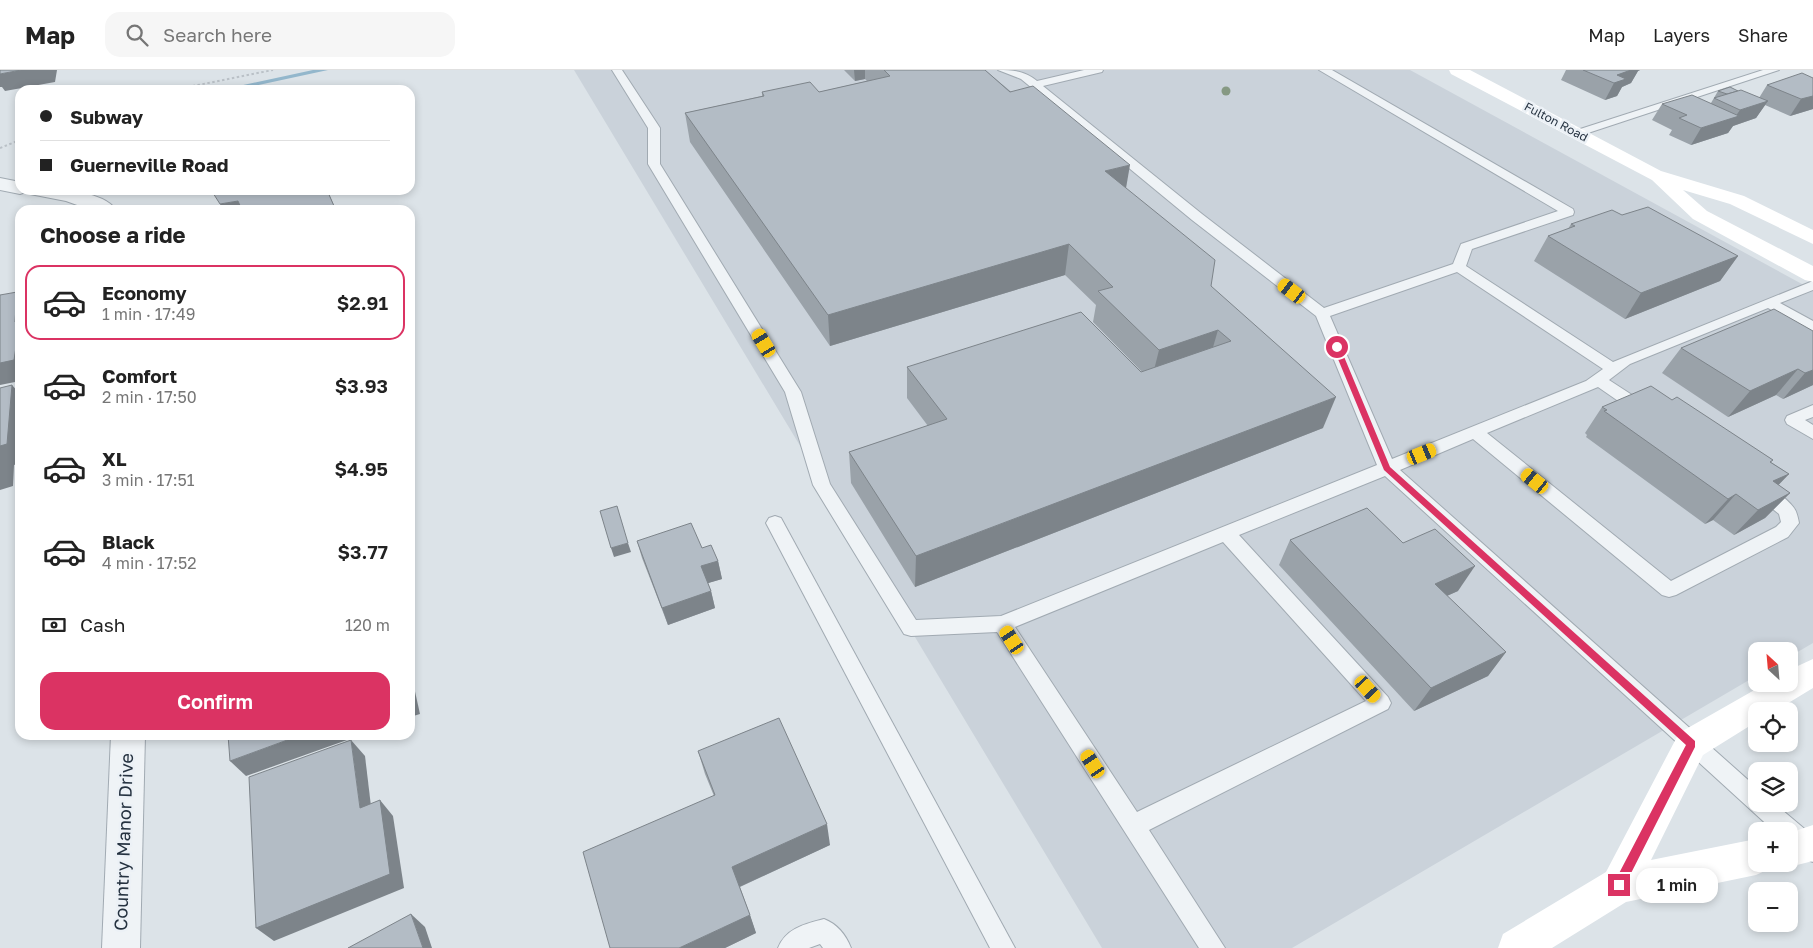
<!DOCTYPE html>
<html lang="en">
<head>
<meta charset="utf-8">
<style>
  body { margin:0; font-family:"Golos Text",sans-serif; background:#f6f6f6; color:#222; height:100vh; display:flex; flex-direction:column; font-size:19px; white-space:nowrap }
  * { box-sizing:border-box; margin:0 }
  p { font-size:16px; color:#767676 }
  .icon { flex:none; width:28px; height:28px; fill:none; stroke:currentColor; stroke-width:2; stroke-linecap:round; stroke-linejoin:round }
  .map { position:relative; flex:1; overflow:hidden }
  .drawer { position:absolute; left:15px; top:135px; width:400px; height:535px; display:flex; flex-direction:column; background:#fff; border-radius:15px; box-shadow:0 2px 8px #0003 }
  .drawer>* { flex:none }
  .banner { position:absolute; left:15px; top:15px; width:400px; height:110px; border-radius:15px; box-shadow:0 2px 8px #0003; display:grid; align-content:center; height:110px; padding:0 25px; background:#fff }
  .needle { width:32px; rotate:334deg }
  .tools { position:absolute; left:1748px; top:572px; display:grid; gap:10px }
  .tools a { display:grid; place-items:center; width:50px; height:50px; border-radius:10px; background:#fff; box-shadow:0 2px 8px #0003; font-size:25px }
  .end { position:absolute; width:22px; height:22px; margin:-11px; border:6px solid #db3363; background:#fff; box-shadow:0 0 0 2px #fff }
  .from { border-radius:50% }
  .bubble { position:absolute; height:35px; border-radius:15px; background:#fff; box-shadow:0 2px 8px #0003; font-size:16px; font-weight:600; line-height:35px; text-align:center }
  .car { position:absolute; width:15px; height:30px; margin:-15px -8px; border-radius:6px; box-shadow:0 0 4px 1px #0007; background:linear-gradient(#f5c518 24%,#345 0 40%,#f5c518 0 76%,#345 0 86%,#f5c518 0) }
  .banner b { display:flex; align-items:center; gap:18px; height:48px; font-size:19px }
  .banner b+b { border-top:1px solid #e0e0e0 }
  .banner i { width:12px; height:12px; background:#222 }
  ul { padding:0; list-style:none }
  li { display:flex; align-items:center; gap:15px; height:75px; margin:0 10px 8px; padding:0 15px; border:2px solid transparent; border-radius:15px }
  li div { flex:1 }
  li b { display:block; font-size:19px }
  li em { font-style:normal; font-weight:600 }
  li.current { border-color:#db3363 }
  li>.icon { width:45px; height:45px; stroke-width:1.5 }
  h2 { padding:0 25px; font-size:22px; line-height:60px }
  .pay { display:flex; align-items:center; gap:12px; height:55px; padding:0 25px; font-size:19px }
  .pay p { margin-inline-start:auto }
  .action { display:flex; gap:10px; margin-top:auto; padding:10px 25px }
  .action a { flex:1; height:58px; border-radius:15px; background:#db3363; color:#fff; font-size:20px; font-weight:600; line-height:58px; text-align:center }
  header { display:flex; align-items:center; gap:30px; box-sizing:border-box; height:70px; padding:0 25px; background:#fff; border-bottom:1px solid #e0e0e0 }
  header strong { font-size:24px }
  nav { display:flex; gap:28px; margin-inline-start:auto; font-size:18px }
  .search { width:350px; height:45px; background:#f6f6f6; display:flex; align-items:center; gap:12px; box-sizing:border-box; padding:0 18px; border-radius:15px; color:#767676; font-size:19px }
  .map>svg:first-child { display:block }
  .built { fill:#cad2da }
  .lines { fill:none; stroke-linecap:round; stroke-linejoin:round }
  .stream { fill:#93b7cc; fill-rule:evenodd }
  .lane-casing { stroke:#a1aab2; stroke-width:2 }
  .street-casing { stroke:#a1aab2; stroke-width:2 }
  .path { stroke:#bac1c7; stroke-width:2; stroke-dasharray:2.5 2.5; stroke-linecap:butt }
  .lane { fill:#eff3f6; fill-rule:evenodd }
  .street { fill:#eff3f6; fill-rule:evenodd }
  .secondary { fill:#fff; fill-rule:evenodd }
  .tree { fill:#869983 }
  .wall { fill:#9aa2a9 }
  .shaded-wall { fill:#7d848a }
  .building { fill:#b3bcc5; stroke:#7d848a }
  .route { fill:#db3363 }
  .labels { text-anchor:middle; stroke-width:5; stroke-linejoin:round; paint-order:stroke }
  .far-street-label { font-size:12px; fill:#253240; stroke:#ecf1f6 }
  .near-street-label { font-size:18px; fill:#253240; stroke:#ecf1f6 }
</style>
</head>
<body>
<header>
<strong>Map</strong>
<div class="search"><svg class="icon" aria-label="search" viewBox="0 0 24 24"><circle cx="10" cy="10" r="6"/><path d="M15 15l6 6"/></svg>Search here</div>
<nav><a>Map</a><a>Layers</a><a>Share</a></nav>
</header>
<div class="map">
<svg width="1813" height="878" viewBox="0 0 1813 878">
  <rect width="100%" height="100%" fill="#dce3e8"/>
  <polygon class="built" points="574,0 1410,0 1813,220 1813,573 1789,587 1789,581 1756,581 1756,606 1292,878 1102,878"/>
  <g class="lines">
    <polygon class="stream" points="313,0 328,0 236,20 220,20"/>
    <g class="lane-casing">
      <g id="lane">
        <path d="M612,0H622L660,58V94L801,322L830,414L916,550L1001,546L1377,395L1316,246L1192,150L1021,9L998,0C1013,0 1025,1 1037,11L1084,0H1103L1102,2L1043,16L1202,144L1324,238L1453,194L1461,174L1558,141L1319,0H1332L1573,139L1574,142L1573,145L1472,179L1466,196L1613,292L1813,211V220L1780,233L1813,251V262L1768,238L1630,294L1609,310L1649,336L1651,340L1649,344H1637L1598,317L1487,363L1671,511L1776,457L1781,452L1779,444L1754,424L1751,420L1754,416C1766,412 1787,428 1794,438C1797,442 1798,448 1799,453L1788,467L1676,525L1669,527L1662,525L1473,369L1400,400L1756,717V734H1775L1813,766V792L1805,789L1789,775V761H1774L1385,406L1239,465L1388,627L1391,633L1388,639L1149,760L1225,878H1199L997,562L911,566L904,564L813,415L785,322L648,94V58ZM1457,202L1603,299L1586,311L1392,389L1330,246ZM1223,472L1366,631L1137,742L1015,557Z"/>
        <polygon points="1763,0 1779,0 1582,65 1578,66 1572,63 1574,61"/>
        <polygon points="1813,335 1813,347 1805,350 1813,355 1813,369 1787,354 1785,350 1787,346"/>
        <polygon points="775,446 781,448 1015,878 990,878 766,453 769,448"/>
        <path d="M824,849C837,854 846,865 851,878H823L820,874L809,878H778C786,858 805,854 824,849Z"/>
      </g>
    </g>
    <g class="street-casing">
      <g id="street">
        <path d="M0,108L20,112V120C45,120 100,117 116,140H91L66,131L30,124L28,121L20,124L0,120Z"/>
        <polygon points="111,665 145,665 140,878 102,878"/>
      </g>
    </g>
    <g class="path">
      <polyline points="173,20 273,0"/>
      <polyline points="0,78 20,70"/>
    </g>
    <use href="#lane" class="lane"/>
    <use href="#street" class="street"/>
    <g class="secondary">
      <polygon points="1449,0 1470,0 1661,101 1744,126 1813,160 1813,174 1730,134 1683,120 1707,141 1813,196 1813,212 1805,210 1693,149 1652,110 1451,4"/>
      <polygon points="1813,589 1813,618 1775,641 1756,641 1756,652 1703,685 1651,790 1756,769 1756,794 1771,794 1769,799 1756,805 1626,832 1552,878 1498,878 1503,864 1606,802 1679,663 1765,614 1789,614 1789,600"/>
      <polygon points="1813,755 1813,791 1789,797 1780,794 1789,794 1789,763"/>
    </g>
  </g>
  <circle class="tree" cx="1226" cy="21" r="4.5"/>
  <g class="wall">
    <polygon points="844,0 985,0 1126,118 1211,216 1323,358 915,517 851,413 849,382 928,356 907,328 907,297 1142,302 1093,252 1096,235 1065,205 830,276 690,72 685,43 762,26 762,22 819,22 867,11 865,9 855,11"/>
    <polygon points="1566,0 1640,0 1638,1 1631,13 1622,17 1617,26 1605,30 1561,10"/>
    <polygon points="1813,8 1813,39 1790,46 1765,35 1756,48 1733,56 1728,63 1691,75 1669,65 1672,60 1652,50 1662,34 1711,33 1718,21 1738,21 1759,28 1767,15"/>
    <polygon points="1622,145 1738,186 1720,211 1625,249 1534,191 1548,166 1568,159 1571,154"/>
    <polygon points="1813,261 1813,315 1783,329 1776,325 1728,347 1662,303 1681,278"/>
    <polygon points="1672,330 1773,390 1771,392 1789,404 1778,415 1790,423 1765,448 1734,465 1713,450 1705,454 1586,367 1587,365 1585,363 1602,337"/>
    <polygon points="1290,470 1403,473 1458,521 1447,526 1506,582 1488,606 1414,641 1279,495"/>
    <polygon points="637,471 702,478 718,491 722,509 708,513 711,521 715,538 668,555 642,488"/>
    <polygon points="698,681 830,775 740,817 750,845 756,863 725,878 714,726 705,704"/>
  </g>
  <g class="shaded-wall">
    <polygon points="21,0 57,0 55,12 5,21 2,17 0,17 0,4"/>
    <polygon points="854,0 865,0 865,9 855,11"/>
    <polygon points="1626,0 1640,0 1638,1 1631,13 1622,17 1617,26 1605,30 1614,13 1617,5"/>
    <polygon points="1813,26 1813,39 1790,46 1801,29"/>
    <polygon points="1768,31 1756,48 1733,56 1728,63 1691,75 1701,58 1735,47 1740,40"/>
    <polygon points="1130,95 1125,124 1105,101"/>
    <polygon points="327,120 336,140 318,140"/>
    <polygon points="238,131 243,140 223,140 220,134"/>
    <polygon points="1069,174 1065,205 830,276 828,245"/>
    <polygon points="1738,186 1720,211 1625,249 1641,223"/>
    <polygon points="17,222 20,226 20,259 15,252"/>
    <polygon points="1218,260 1209,291 1151,312 1159,280"/>
    <polygon points="20,276 20,311 0,315 0,293 16,277"/>
    <polygon points="1798,299 1776,325 1728,347 1750,321"/>
    <polygon points="1813,300 1813,315 1783,329 1805,303"/>
    <polygon points="12,315 20,324 20,393 14,395 13,416 0,420 0,376"/>
    <polygon points="1336,327 1323,358 915,517 916,486"/>
    <polygon points="1789,404 1765,429 1773,411"/>
    <polygon points="1790,423 1765,448 1734,465 1758,440"/>
    <polygon points="1736,424 1713,450 1705,454 1728,429"/>
    <polygon points="628,473 631,482 614,487 611,478"/>
    <polygon points="718,491 722,509 705,514 701,496"/>
    <polygon points="1475,496 1458,521 1419,538 1435,514"/>
    <polygon points="711,521 715,538 668,555 662,538"/>
    <polygon points="1506,582 1488,606 1414,641 1431,618"/>
    <polygon points="410,599 420,644 410,647"/>
    <polygon points="301,665 361,665 246,706 230,691"/>
    <polygon points="351,670 365,686 373,753 360,738"/>
    <polygon points="380,730 393,746 404,818 274,871 256,858"/>
    <polygon points="827,754 830,775 739,817 732,797"/>
    <polygon points="411,844 425,857 432,878 423,878"/>
    <polygon points="750,845 756,863 725,878 679,878"/>
  </g>
  <g class="building">
    <polygon points="0,0 21,0 0,4"/>
    <polygon points="884,0 985,0 1010,22 1033,16 1130,95 1105,101 1215,190 1211,216 1336,327 916,486 849,382 947,349 907,297 1081,242 1141,302 1231,271 1218,260 1159,280 1098,221 1113,217 1069,174 828,245 685,43 764,26 762,22 810,12 819,22 890,6"/>
    <polygon points="1583,0 1631,0 1617,5 1626,9 1614,13"/>
    <polygon points="1802,3 1813,8 1813,26 1801,29 1767,15"/>
    <polygon points="1730,17 1738,21 1727,24 1718,21"/>
    <polygon points="1741,20 1768,31 1740,40 1714,28"/>
    <polygon points="1692,25 1739,46 1701,58 1679,48 1687,45 1662,34"/>
    <polygon points="225,120 303,120 304,122 313,120 327,120 334,136 318,140 242,140 238,131 220,134 213,123"/>
    <polygon points="1648,137 1738,186 1641,223 1548,166 1575,156 1571,154 1612,140 1622,145"/>
    <polygon points="17,222 15,252 20,251 20,276 16,277 14,290 0,293 0,225"/>
    <polygon points="1774,239 1813,261 1813,300 1805,303 1798,299 1750,321 1681,278"/>
    <polygon points="12,315 7,374 0,376 0,318"/>
    <polygon points="1651,316 1672,330 1677,327 1773,390 1770,392 1789,404 1773,411 1790,423 1758,440 1736,424 1728,429 1604,341 1607,340 1602,337"/>
    <polygon points="617,436 628,473 611,478 600,441"/>
    <polygon points="1367,438 1403,473 1435,459 1475,496 1435,514 1506,582 1431,618 1290,470"/>
    <polygon points="691,453 702,478 711,475 718,491 701,496 711,521 662,538 637,471"/>
    <polygon points="779,648 827,754 732,797 750,845 679,878 610,878 583,782 715,725 698,681"/>
    <polygon points="228,665 301,665 230,691"/>
    <polygon points="351,670 360,738 380,730 390,804 256,858 249,707"/>
    <polygon points="411,844 423,878 348,878"/>
  </g>
  <polygon class="route" points="1337,275 1340,277 1390,397 1695,671 1695,677 1623,819 1615,819 1615,811 1686,675 1384,400 1333,277"/>
  <g class="labels">
    <g class="far-street-label">
      <text transform="translate(1556 52) rotate(28)" y="4">Fulton Road</text>
    </g>
    <g class="near-street-label">
      <text transform="translate(124 772) rotate(-88)" y="6">Country Manor Drive</text>
    </g>
  </g>
</svg>
<div class="tools">
<a><svg class="needle" viewBox="-14 -14 28 28"><path d="M0-13l5 13h-10z" fill="#e53935"/><path d="M0 13l5-13h-10z" fill="#767676"/></svg></a>
<a><svg class="icon" aria-label="locate" viewBox="0 0 24 24"><circle cx="12" cy="12" r="6"/><path d="M12 2v4M12 18v4M2 12h4M18 12h4"/></svg></a>
<a><svg class="icon" aria-label="layers" viewBox="0 0 24 24"><path d="M12 4l9 5-9 5-9-5zM3 14l9 5 9-5"/></svg></a>
<a>+</a>
<a>−</a>
</div>
<i class="end from" style="left:1337px;top:277px"></i>
<i class="end" style="left:1619px;top:815px"></i>
<div class="bubble" style="left:1636px;top:798px;width:82px">1 min</div>
<i class="car" style="left:1292px;top:221px;rotate:307deg"></i>
<i class="car" style="left:764px;top:273px;rotate:329deg"></i>
<i class="car" style="left:1422px;top:384px;rotate:68deg"></i>
<i class="car" style="left:1535px;top:411px;rotate:309deg"></i>
<i class="car" style="left:1012px;top:570px;rotate:327deg"></i>
<i class="car" style="left:1368px;top:619px;rotate:138deg"></i>
<i class="car" style="left:1093px;top:694px;rotate:327deg"></i>
<div class="banner">
<b><i class="from"></i>Subway</b>
<b><i></i>Guerneville Road</b>
</div>
<section class="drawer">
<h2>Choose a ride</h2>
<ul>
<li class="current"><svg class="icon" aria-label="car" viewBox="0 0 24 24"><path d="M5 17H2v-5l4-1 3-4h7l3 4 3 1v5h-3M9 17h6M6 11h13"/><circle cx="7" cy="17" r="2"/><circle cx="17" cy="17" r="2"/></svg><div><b>Economy</b><p>1 min · 17:49</p></div><em>$2.91</em></li>
<li><svg class="icon" aria-label="car" viewBox="0 0 24 24"><path d="M5 17H2v-5l4-1 3-4h7l3 4 3 1v5h-3M9 17h6M6 11h13"/><circle cx="7" cy="17" r="2"/><circle cx="17" cy="17" r="2"/></svg><div><b>Comfort</b><p>2 min · 17:50</p></div><em>$3.93</em></li>
<li><svg class="icon" aria-label="car" viewBox="0 0 24 24"><path d="M5 17H2v-5l4-1 3-4h7l3 4 3 1v5h-3M9 17h6M6 11h13"/><circle cx="7" cy="17" r="2"/><circle cx="17" cy="17" r="2"/></svg><div><b>XL</b><p>3 min · 17:51</p></div><em>$4.95</em></li>
<li><svg class="icon" aria-label="car" viewBox="0 0 24 24"><path d="M5 17H2v-5l4-1 3-4h7l3 4 3 1v5h-3M9 17h6M6 11h13"/><circle cx="7" cy="17" r="2"/><circle cx="17" cy="17" r="2"/></svg><div><b>Black</b><p>4 min · 17:52</p></div><em>$3.77</em></li>
</ul>
<div class="pay"><svg class="icon" aria-label="cash" viewBox="0 0 24 24"><path d="M3 7h18v10H3z"/><circle cx="12" cy="12" r="2"/></svg>Cash<p>120 m</p></div>
<div class="action"><a>Confirm</a></div>
</section>
</div>
</body>
</html>
